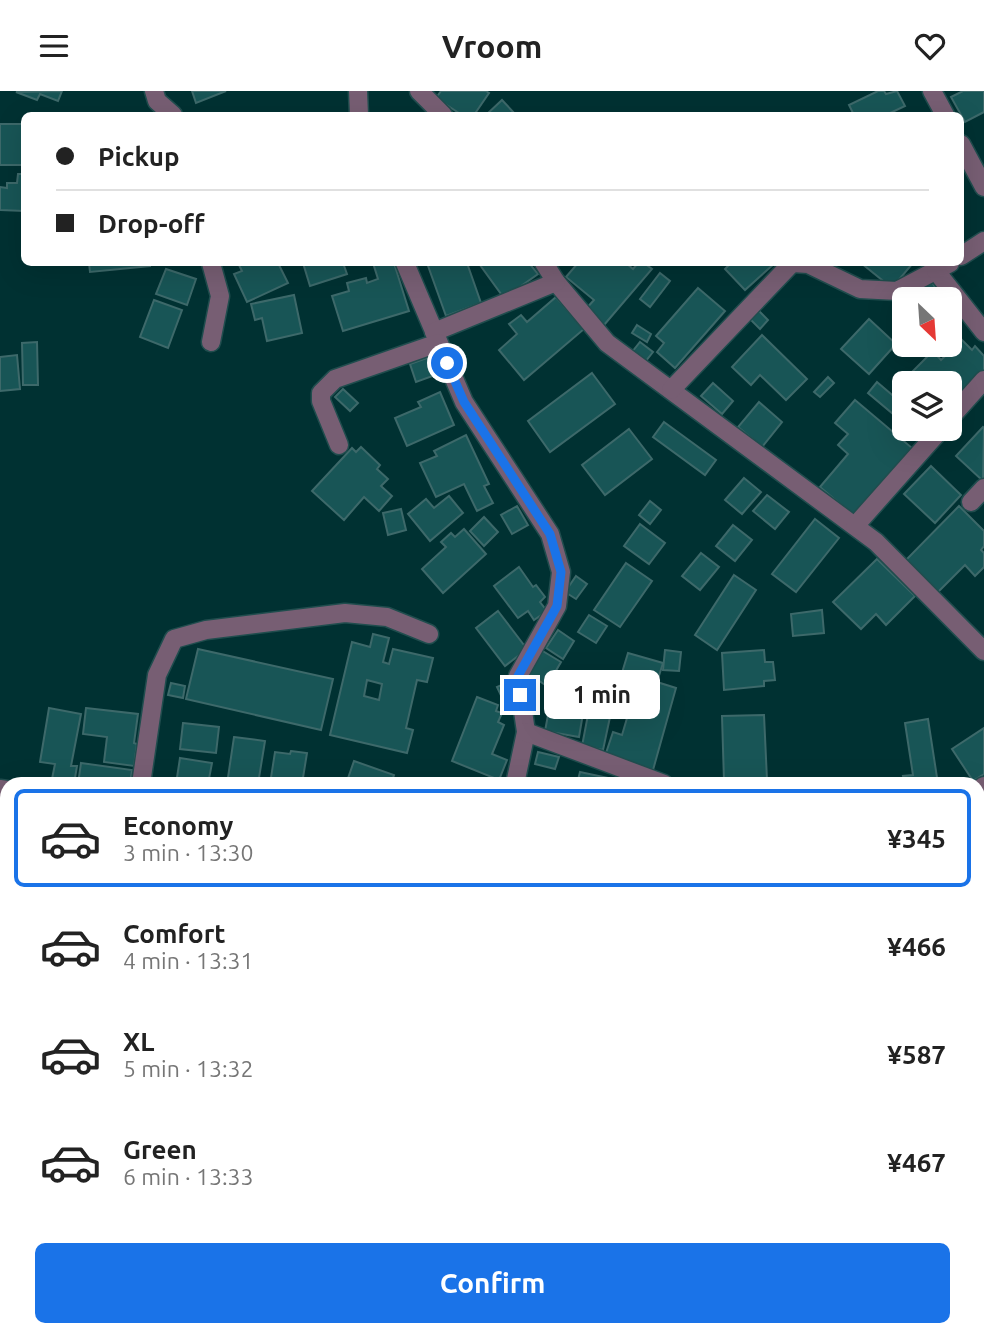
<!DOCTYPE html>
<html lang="en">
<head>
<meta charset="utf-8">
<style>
  body { margin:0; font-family:Ubuntu,sans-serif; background:#f6f6f6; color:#222; height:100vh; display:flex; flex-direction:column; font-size:26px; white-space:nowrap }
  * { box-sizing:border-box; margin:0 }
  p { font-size:23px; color:#767676 }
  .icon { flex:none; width:38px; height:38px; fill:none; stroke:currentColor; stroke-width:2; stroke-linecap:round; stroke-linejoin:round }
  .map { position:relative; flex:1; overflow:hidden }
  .drawer { position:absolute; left:0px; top:686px; width:985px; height:560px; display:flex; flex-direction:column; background:#fff; border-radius:21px 21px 0 0; box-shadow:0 7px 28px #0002 }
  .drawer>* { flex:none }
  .guide { position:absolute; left:21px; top:21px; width:943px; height:154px; border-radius:10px; box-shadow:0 7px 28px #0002; display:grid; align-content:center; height:154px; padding:0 35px; background:#fff }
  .needle { width:46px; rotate:155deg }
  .controls { position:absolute; left:892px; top:196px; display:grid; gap:14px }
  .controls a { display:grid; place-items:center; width:70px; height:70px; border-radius:10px; background:#fff; box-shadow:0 7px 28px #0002; font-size:35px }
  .end { position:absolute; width:32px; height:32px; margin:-16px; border:9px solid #1a73e8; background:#fff; box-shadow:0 0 0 4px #fff }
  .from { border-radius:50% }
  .bubble { position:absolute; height:49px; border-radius:10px; background:#fff; box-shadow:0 7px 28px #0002; font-size:23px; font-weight:700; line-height:49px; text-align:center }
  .guide b { display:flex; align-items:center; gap:24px; height:66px; font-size:26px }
  .guide b+b { border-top:2px solid #e0e0e0 }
  .guide i { width:18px; height:18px; background:#222 }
  ul { padding:12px 0 0; list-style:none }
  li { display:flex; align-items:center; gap:21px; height:98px; margin:0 14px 10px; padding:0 21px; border:4px solid transparent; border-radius:10px }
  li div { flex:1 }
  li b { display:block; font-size:26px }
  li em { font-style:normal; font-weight:700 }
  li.on { border-color:#1a73e8 }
  li>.icon { width:63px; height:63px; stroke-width:1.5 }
  .primary-button { display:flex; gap:14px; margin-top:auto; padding:14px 35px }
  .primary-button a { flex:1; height:80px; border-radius:10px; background:#1a73e8; color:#fff; font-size:28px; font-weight:700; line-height:80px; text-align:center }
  header { display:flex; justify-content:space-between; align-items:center; height:91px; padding:0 35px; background:#fff; font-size:32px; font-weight:700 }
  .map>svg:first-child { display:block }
  .building { fill:#185556; stroke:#3d696a; stroke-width:2; fill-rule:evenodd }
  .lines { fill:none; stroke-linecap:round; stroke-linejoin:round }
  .minor-casing { stroke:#204d4e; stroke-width:21 }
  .minor { stroke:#775e73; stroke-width:18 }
  .route { stroke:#1a73e8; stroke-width:9 }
</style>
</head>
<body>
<header><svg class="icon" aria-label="menu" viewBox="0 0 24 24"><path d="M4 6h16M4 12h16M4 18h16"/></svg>Vroom<svg class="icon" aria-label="heart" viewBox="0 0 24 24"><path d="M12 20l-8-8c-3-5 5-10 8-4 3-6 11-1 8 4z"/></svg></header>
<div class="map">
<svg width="984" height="1246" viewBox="0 0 984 1246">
  <rect width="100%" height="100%" fill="#003132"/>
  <g class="building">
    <polygon points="62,0 58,10 40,3 37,9 16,1"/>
    <polygon points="192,0 226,0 196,12"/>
    <polygon points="441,0 486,0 489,2 474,24 462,24 436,7"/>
    <polygon points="878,0 884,0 886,3 897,0 905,15 886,24 849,24 853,22 849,14"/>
    <polygon points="963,0 984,0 984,21 965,31 951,6"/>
    <polygon points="502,9 516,24 486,24"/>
    <rect x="0" y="33" width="24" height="41"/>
    <polygon points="18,83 24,83 24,120 0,119 0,96 7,97 7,92 17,92"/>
    <polygon points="89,172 150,172 150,175 90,181"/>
    <polygon points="245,172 278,172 288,192 247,211 234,183 242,180 239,174"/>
    <polygon points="303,172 343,172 347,183 310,195"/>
    <polygon points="373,172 394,172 409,220 343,240 332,205 349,200 347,192 366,187 367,192 378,188"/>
    <polygon points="427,172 467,172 481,212 446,225"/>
    <polygon points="483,172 529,172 538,183 504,207 480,174"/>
    <polygon points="578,172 626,172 633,178 638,172 644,172 652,178 604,234 585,219 594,209 566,186"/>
    <polygon points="731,172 775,172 745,199 725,178"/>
    <polygon points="861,172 913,172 892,197"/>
    <polygon points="166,178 196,188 187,214 156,203"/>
    <polygon points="660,182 670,190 650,216 640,208"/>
    <polygon points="932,191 942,208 905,208 905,218 900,209"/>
    <polygon points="698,197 725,220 675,277 657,261 664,252 656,245"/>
    <polygon points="294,204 302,242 267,250 262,227 255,229 251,213"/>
    <polygon points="556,206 584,238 524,289 499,259 517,243 509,233 521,224 527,231"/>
    <polygon points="154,209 182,219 168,257 140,246"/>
    <polygon points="757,218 768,229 760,238 749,227"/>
    <polygon points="869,228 896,253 869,283 841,258"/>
    <polygon points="637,234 651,243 647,251 632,242"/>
    <polygon points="762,244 807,288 786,309 760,284 751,294 732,276"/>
    <polygon points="962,249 972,259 975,255 984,265 984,279 950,312 950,292 905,292 905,298 900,293 933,260 941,269"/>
    <polygon points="37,251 38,294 23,294 22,252"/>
    <polygon points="640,251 653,261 645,271 632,261"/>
    <polygon points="17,264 20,298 0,300 0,266"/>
    <polygon points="435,264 441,282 416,291 410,273"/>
    <polygon points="592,282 615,313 550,361 528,330"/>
    <polygon points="828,286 834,292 820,306 814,301"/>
    <polygon points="877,291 905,315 905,333 868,302"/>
    <polygon points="713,292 733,310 722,323 701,305"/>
    <polygon points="343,298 358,312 350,320 335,306"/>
    <polygon points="440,301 454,334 407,355 395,327 421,316 418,311"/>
    <polygon points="855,309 912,357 854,425 820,396 848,363 838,354 848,343 835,332"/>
    <polygon points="759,311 782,331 762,356 738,336"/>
    <polygon points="664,331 716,369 705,384 653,346"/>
    <polygon points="983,336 984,337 983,390 956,365"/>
    <polygon points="629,338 652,368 605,404 582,374"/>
    <polygon points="466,344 489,393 484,395 493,412 477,420 464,393 436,406 420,372 437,365 434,360"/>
    <polygon points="361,356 380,374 377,378 388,388 381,395 392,405 379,420 364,406 344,429 312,400 352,357 356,361"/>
    <polygon points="931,375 961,404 935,432 904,403"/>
    <polygon points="744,387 761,401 742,423 725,409"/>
    <polygon points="767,404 789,421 775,438 753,420"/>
    <polygon points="449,405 463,422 430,450 408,423 426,408 434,417"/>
    <polygon points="650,410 661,419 650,433 639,424"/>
    <polygon points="517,415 528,434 512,443 501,424"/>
    <polygon points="959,415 984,440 984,455 981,459 984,462 984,476 975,485 965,474 938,501 906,469"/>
    <polygon points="401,418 406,439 388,444 383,422"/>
    <polygon points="484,426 498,441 484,455 470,440"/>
    <polygon points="815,428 839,447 796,501 772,483"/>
    <polygon points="640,433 665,452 649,473 624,455"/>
    <polygon points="733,434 752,449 735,470 716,455"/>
    <polygon points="464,438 486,463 443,502 422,478 446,456 441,451 451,442 455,446"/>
    <polygon points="701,462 719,476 700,499 682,485"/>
    <polygon points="877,468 915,505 886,534 876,523 861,538 833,511"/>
    <polygon points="626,472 652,490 620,536 594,519"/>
    <polygon points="519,476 533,496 536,494 545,506 540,511 547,520 534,529 528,520 518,527 494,495"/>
    <polygon points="734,484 756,499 717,559 695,544"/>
    <polygon points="576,485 587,493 576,508 565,501"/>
    <polygon points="822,519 824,542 793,545 791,523"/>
    <polygon points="498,520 527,558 505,575 476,537"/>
    <polygon points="589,524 607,535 596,552 578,541"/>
    <polygon points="558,539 574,550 563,568 546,557"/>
    <path d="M373,543L389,547L383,571L389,573L393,558L433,567L427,591L417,589L406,637L413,639L407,662L330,644L352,551L370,556ZM367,589L382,593L379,609L364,605Z"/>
    <polygon points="198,558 333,588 321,639 186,608"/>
    <polygon points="541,559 561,571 547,595 527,582"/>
    <polygon points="665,559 681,561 679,580 663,579"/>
    <polygon points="764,559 765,571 773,571 775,589 764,590 764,595 724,599 722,562"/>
    <polygon points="628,562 663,572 657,591 676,597 653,679 605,665 613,641 622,644 638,590 621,585"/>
    <polygon points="555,587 588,593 579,646 545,640"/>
    <polygon points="511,590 513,613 506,615 497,596"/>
    <polygon points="171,592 185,595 183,607 168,604"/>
    <polygon points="477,606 498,614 496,620 502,622 498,631 504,634 492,663 507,669 499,689 452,670"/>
    <polygon points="591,608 613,612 603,659 582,655"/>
    <polygon points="49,617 81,623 71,675 77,675 74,693 51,693 55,673 40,671"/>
    <polygon points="86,617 138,623 134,652 137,653 134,675 104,671 107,646 83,643"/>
    <polygon points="764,624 767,689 724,690 722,625"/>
    <polygon points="928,628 938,693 905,693 903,685 913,684 905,632"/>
    <polygon points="183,632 219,636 216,662 180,658"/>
    <polygon points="984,637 984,683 973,690 952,658"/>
    <polygon points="234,646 265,650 258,693 227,693"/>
    <polygon points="291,660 307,662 302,693 270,693 275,661 290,663"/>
    <polygon points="538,661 559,666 555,678 535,673"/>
    <polygon points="180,667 212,672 208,693 176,693"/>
    <polygon points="354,670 394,684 391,693 346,693"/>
    <polygon points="81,672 132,679 130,693 78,693"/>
    <polygon points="580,681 613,688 612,693 577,693"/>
    <polygon points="0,759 7,759 7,815 0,814"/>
    <polygon points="6,850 7,850 7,904 0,904 0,864 4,864"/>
  </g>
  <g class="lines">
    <g class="minor-casing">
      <g id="minor">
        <polyline points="154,0 157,10 173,24"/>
        <polyline points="358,0 359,24"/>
        <polyline points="419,0 443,24"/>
        <polyline points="932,0 945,24"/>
        <polyline points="961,53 984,96"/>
        <polyline points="961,165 984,150"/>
        <polyline points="211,172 220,205 211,251"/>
        <polyline points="405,172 464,311 550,443 561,481 557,515 518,585 526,641 515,693"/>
        <polyline points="544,172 556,191 607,252 876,451 984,560"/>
        <polyline points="792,172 808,173 860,198 897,200 950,172"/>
        <polyline points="936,180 984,241"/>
        <polyline points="434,241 556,191"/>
        <polyline points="671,299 792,172"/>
        <polyline points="950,327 984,289"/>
        <polyline points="339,354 321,310 321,302 335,288 438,252"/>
        <polyline points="971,411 984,397"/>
        <polyline points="855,435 941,338"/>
        <polyline points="526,641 664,693"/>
        <polyline points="141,693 157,584 174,548 206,539 345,522 387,526 429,543"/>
        <polyline points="0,698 7,699"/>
        <polyline points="978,699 984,695"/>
        <polyline points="0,1104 7,1105"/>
        <polyline points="495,1239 497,1246"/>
      </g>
    </g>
    <use href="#minor" class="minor"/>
  </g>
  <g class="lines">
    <polyline class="route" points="447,272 464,311 550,443 561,481 557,515 518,585 520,604"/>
  </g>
</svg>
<div class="controls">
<a><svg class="needle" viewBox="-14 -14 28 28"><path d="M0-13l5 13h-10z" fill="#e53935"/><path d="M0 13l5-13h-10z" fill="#767676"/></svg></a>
<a><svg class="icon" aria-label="layers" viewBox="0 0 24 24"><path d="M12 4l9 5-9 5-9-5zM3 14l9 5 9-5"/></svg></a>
</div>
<i class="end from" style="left:447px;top:272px"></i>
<i class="end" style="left:520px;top:604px"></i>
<div class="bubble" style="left:544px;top:579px;width:116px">1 min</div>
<div class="guide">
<b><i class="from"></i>Pickup</b>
<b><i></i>Drop-off</b>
</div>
<section class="drawer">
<ul>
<li class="on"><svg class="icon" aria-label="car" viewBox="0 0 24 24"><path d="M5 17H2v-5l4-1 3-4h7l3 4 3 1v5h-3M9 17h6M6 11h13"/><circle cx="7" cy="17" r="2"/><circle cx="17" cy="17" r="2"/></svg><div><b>Economy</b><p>3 min · 13:30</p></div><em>¥345</em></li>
<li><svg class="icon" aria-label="car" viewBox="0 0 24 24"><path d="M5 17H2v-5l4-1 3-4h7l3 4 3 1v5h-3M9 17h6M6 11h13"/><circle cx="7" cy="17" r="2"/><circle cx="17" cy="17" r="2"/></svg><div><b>Comfort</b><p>4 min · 13:31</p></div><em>¥466</em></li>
<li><svg class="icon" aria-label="car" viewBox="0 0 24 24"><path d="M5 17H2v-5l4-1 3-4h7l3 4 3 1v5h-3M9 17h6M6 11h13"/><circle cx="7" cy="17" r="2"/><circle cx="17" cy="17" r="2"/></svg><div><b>XL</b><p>5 min · 13:32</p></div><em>¥587</em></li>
<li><svg class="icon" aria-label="car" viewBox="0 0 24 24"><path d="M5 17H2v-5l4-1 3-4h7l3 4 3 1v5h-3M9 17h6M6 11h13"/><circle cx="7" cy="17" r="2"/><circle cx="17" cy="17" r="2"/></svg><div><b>Green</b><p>6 min · 13:33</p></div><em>¥467</em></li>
</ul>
<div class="primary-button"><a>Confirm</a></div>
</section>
</div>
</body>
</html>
